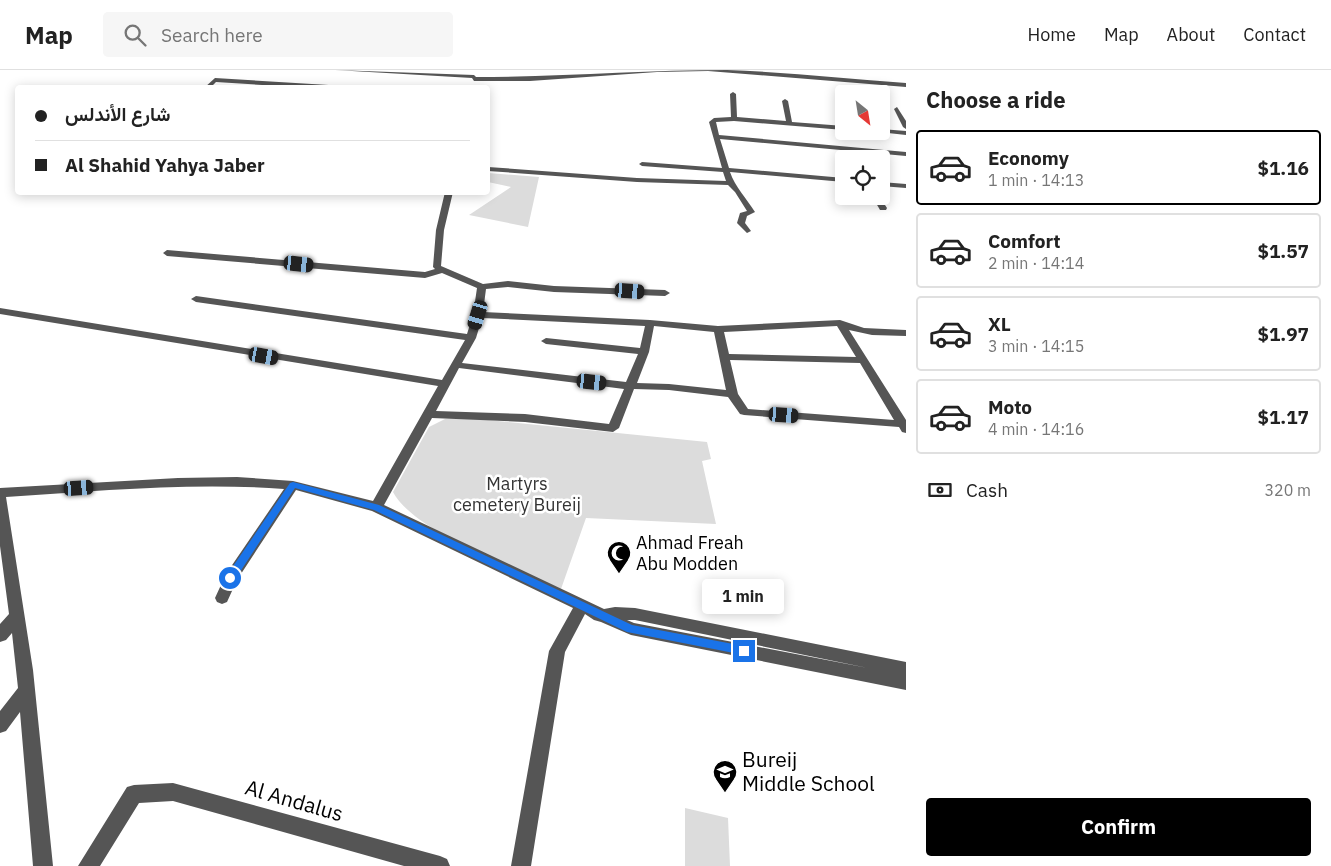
<!DOCTYPE html>
<html lang="en">
<head>
<meta charset="utf-8">
<style>
  body { margin:0; font-family:"IBM Plex Sans",Vazirmatn,sans-serif; background:#f6f6f6; color:#222; height:100vh; display:flex; flex-direction:column; font-size:19px; white-space:nowrap }
  * { box-sizing:border-box; margin:0 }
  p { font-size:16px; color:#767676 }
  .icon { flex:none; width:28px; height:28px; fill:none; stroke:currentColor; stroke-width:2; stroke-linecap:round; stroke-linejoin:round }
  .map { position:relative; flex:1; overflow:hidden }
  .sheet { display:flex; flex-direction:column; background:#fff; width:425px }
  .sheet>* { flex:none }
  .hud { position:absolute; left:15px; top:15px; width:475px; height:110px; border-radius:5px; box-shadow:0 2px 12px #0003; display:grid; align-content:center; height:110px; padding:0 20px; background:#fff }
  .needle { width:32px; rotate:150deg }
  .tools { position:absolute; left:835px; top:15px; display:grid; gap:10px }
  .tools a { display:grid; place-items:center; width:55px; height:55px; border-radius:5px; background:#fff; box-shadow:0 2px 12px #0003; font-size:25px }
  .end { position:absolute; width:22px; height:22px; margin:-11px; border:6px solid #1a73e8; background:#fff; box-shadow:0 0 0 2px #fff }
  .from { border-radius:50% }
  .bubble { position:absolute; height:35px; border-radius:5px; background:#fff; box-shadow:0 2px 12px #0003; font-size:16px; font-weight:800; line-height:35px; text-align:center }
  .car { position:absolute; width:15px; height:30px; margin:-15px -8px; border-radius:6px; box-shadow:0 0 4px 1px #0007; background:linear-gradient(#222 24%,#8ab4d8 0 40%,#222 0 76%,#8ab4d8 0 86%,#222 0) }
  .hud b { display:flex; align-items:center; gap:18px; height:48px; font-size:19px }
  .hud b+b { border-top:1px solid #e0e0e0 }
  .hud i { width:12px; height:12px; background:#222 }
  ul { padding:0; list-style:none }
  li { display:flex; align-items:center; gap:15px; height:75px; margin:0 10px 8px; padding:0 10px; border:2px solid #e0e0e0; border-radius:5px }
  li div { flex:1 }
  li b { display:block; font-size:19px }
  li em { font-style:normal; font-weight:800 }
  li.selected { border-color:#000 }
  li>.icon { width:45px; height:45px; stroke-width:1.5 }
  h2 { padding:0 20px; font-size:22px; line-height:60px }
  .pay { display:flex; align-items:center; gap:12px; height:55px; padding:0 20px; font-size:19px }
  .pay p { margin-inline-start:auto }
  .cta { display:flex; gap:10px; margin-top:auto; padding:10px 20px }
  .cta a { flex:1; height:58px; border-radius:5px; background:#000; color:#fff; font-size:20px; font-weight:800; line-height:58px; text-align:center }
  header { display:flex; align-items:center; gap:30px; box-sizing:border-box; height:70px; padding:0 25px; background:#fff; border-bottom:1px solid #e0e0e0 }
  header strong { font-size:24px }
  nav { display:flex; gap:28px; margin-inline-start:auto; font-size:18px }
  .search { width:350px; height:45px; background:#f6f6f6; display:flex; align-items:center; gap:12px; box-sizing:border-box; padding:0 18px; border-radius:5px; color:#767676; font-size:19px }
  main { display:flex; flex:1; min-height:0 }
  .map>svg:first-child { display:block }
  .green { fill:#dcdcdc }
  .lines { fill:none; stroke-linecap:round; stroke-linejoin:round }
  .minor { fill:#555; fill-rule:evenodd }
  .route { fill:#1a73e8 }
  .labels { text-anchor:middle; stroke-width:5; stroke-linejoin:round; paint-order:stroke }
  .park-label { font-size:18px; fill:#333; stroke:#fff }
  .poi-label { font-size:18px; fill:#000; stroke:#fff; text-anchor:start }
  .near-poi-label { font-size:21px; fill:#000; stroke:#fff; text-anchor:start }
  .near-street-label { font-size:21px; fill:#000; stroke:#fff }
</style>
</head>
<body>
<header>
<strong>Map</strong>
<div class="search"><svg class="icon" aria-label="search" viewBox="0 0 24 24"><circle cx="10" cy="10" r="6"/><path d="M15 15l6 6"/></svg>Search here</div>
<nav><a>Home</a><a>Map</a><a>About</a><a>Contact</a></nav>
</header>
<main>
<div class="map">
<svg width="906" height="796" viewBox="0 0 906 796">
  <rect width="100%" height="100%" fill="#fff"/>
  <g class="green">
    <polygon points="488,103 539,107 528,157 469,145 511,117 488,112"/>
    <path d="M469,348L707,372L711,389L702,391L716,454L586,448L561,519C518,500 413,461 393,422L429,357L445,349Z"/>
    <polygon points="685,738 728,748 730,796 685,796"/>
  </g>
  <g class="lines">
    <g class="minor">
      <path d="M335,0L474,5L476,7C560,7 644,0 727,0C787,2 847,9 906,13V17L708,1L657,2L530,11H474L472,8Z"/>
      <polygon points="215,8 345,16 347,18 311,18 216,12 210,18 204,18"/>
      <path d="M733,22L736,24L737,47L786,51L782,31L785,29L788,31L792,52L844,56V60L734,51L716,52L719,65L906,82V86L720,69L729,98L844,108V112L730,102C735,117 747,129 755,142L747,146L745,153L751,161L747,163L737,153L740,143L747,141L735,122L728,115L637,112L488,101V97L637,108L726,111L723,102L642,96L639,94L642,92L722,98L709,52L714,48L731,47L730,24Z"/>
      <polygon points="897,37 906,51 906,59 903,57 894,39"/>
      <polygon points="881,59 906,61 906,65 879,62"/>
      <polygon points="881,112 906,114 906,118 881,116"/>
      <path d="M445,122H453L444,160L441,196L483,214L508,211L554,216L665,220L670,223L665,226L554,222L508,217L486,219L483,242L650,250L718,256L840,250L864,258L906,260V266L872,265L849,260L906,350V363L902,362L899,357L744,345L740,344L728,327L669,320L634,319L619,358L613,362L525,352L432,348L384,435L604,539L615,537L635,538L906,592V620L631,565L601,552L594,550L585,544L565,582L531,796H511L549,581L573,538L372,441L296,420L237,510L227,532L222,534L217,532L215,528L226,504L284,419C191,412 99,421 6,427L33,600L53,796H33L20,642L6,661L0,663V641L18,618L12,563L6,570L0,572V554L9,544L0,476V418L178,408L237,407L293,411L373,431L438,316L0,244V238L442,310L465,270L196,232L191,229L196,226L467,264L473,245L477,218L442,203L425,208L167,186L163,183L167,180L425,202L435,199L433,197L436,160ZM482,248L645,256L640,278L546,268L541,271L546,274L638,284L626,312L462,293L476,268ZM654,256L714,262L726,320L669,314L637,313L649,282ZM837,256L856,287L729,284L724,262ZM730,290L860,293L894,350L748,339L738,324ZM459,298L624,319L609,354L525,344L436,341ZM627,550H635L868,598L634,553Z"/>
      <polygon points="872,126 879,126 887,138 886,140 880,140"/>
      <polygon points="173,713 440,786 447,789 450,796 404,796 173,731 139,733 100,796 78,796 127,717 134,715"/>
    </g>
  </g>
  <polygon class="route" points="293,412 379,435 632,555 744,576 749,581 744,585 627,562 374,440 295,418 234,511 227,511 227,505 290,413"/>
  <defs>
    <g id="mosque-pin" transform="scale(1.25)"><path d="M0 17L-7.5 6A9.5 9.5 0 1 1 7.5 6Z" fill="#000" stroke="#fff"/><path d="M3.5-4.9A6 6 0 1 0 3.5 4.9A5 5 0 1 1 3.5-4.9Z" fill="#fff"/></g>
    <g id="school-pin" transform="scale(1.25)"><path d="M0 17L-7.5 6A9.5 9.5 0 1 1 7.5 6Z" fill="#000" stroke="#fff"/><path d="M0-5L7-2L0 1L-7-2ZM-4 1L0 2.5L4 1V4Q0 6-4 4Z" fill="#fff"/></g>
  </defs>
  <g fill-rule="evenodd">
    <use href="#mosque-pin" x="619" y="483"/>
    <use href="#school-pin" x="725" y="702"/>
  </g>
  <g class="labels">
    <g class="park-label">
      <text x="517" y="420">Martyrs<tspan x="517" dy="21">cemetery Bureij</tspan></text>
    </g>
    <g class="poi-label">
      <text x="636" y="479">Ahmad Freah<tspan x="636" dy="21">Abu Modden</tspan></text>
    </g>
    <g class="near-poi-label">
      <text x="742" y="697">Bureij<tspan x="742" dy="24">Middle School</tspan></text>
    </g>
    <g class="near-street-label">
      <text transform="translate(294 731) rotate(16)" y="7">Al Andalus</text>
    </g>
  </g>
</svg>
<div class="tools">
<a><svg class="needle" viewBox="-14 -14 28 28"><path d="M0-13l5 13h-10z" fill="#e53935"/><path d="M0 13l5-13h-10z" fill="#767676"/></svg></a>
<a><svg class="icon" aria-label="locate" viewBox="0 0 24 24"><circle cx="12" cy="12" r="6"/><path d="M12 2v4M12 18v4M2 12h4M18 12h4"/></svg></a>
</div>
<i class="end from" style="left:230px;top:508px"></i>
<i class="end" style="left:744px;top:581px"></i>
<div class="bubble" style="left:702px;top:509px;width:82px">1 min</div>
<i class="car" style="left:299px;top:194px;rotate:96deg"></i>
<i class="car" style="left:630px;top:221px;rotate:94deg"></i>
<i class="car" style="left:478px;top:245px;rotate:197deg"></i>
<i class="car" style="left:264px;top:286px;rotate:100deg"></i>
<i class="car" style="left:592px;top:312px;rotate:96deg"></i>
<i class="car" style="left:784px;top:345px;rotate:94deg"></i>
<i class="car" style="left:79px;top:418px;rotate:86deg"></i>
<div class="hud">
<b><i class="from"></i>شارع الأندلس</b>
<b><i></i>Al Shahid Yahya Jaber</b>
</div>
</div>
<section class="sheet">
<h2>Choose a ride</h2>
<ul>
<li class="selected"><svg class="icon" aria-label="car" viewBox="0 0 24 24"><path d="M5 17H2v-5l4-1 3-4h7l3 4 3 1v5h-3M9 17h6M6 11h13"/><circle cx="7" cy="17" r="2"/><circle cx="17" cy="17" r="2"/></svg><div><b>Economy</b><p>1 min · 14:13</p></div><em>$1.16</em></li>
<li><svg class="icon" aria-label="car" viewBox="0 0 24 24"><path d="M5 17H2v-5l4-1 3-4h7l3 4 3 1v5h-3M9 17h6M6 11h13"/><circle cx="7" cy="17" r="2"/><circle cx="17" cy="17" r="2"/></svg><div><b>Comfort</b><p>2 min · 14:14</p></div><em>$1.57</em></li>
<li><svg class="icon" aria-label="car" viewBox="0 0 24 24"><path d="M5 17H2v-5l4-1 3-4h7l3 4 3 1v5h-3M9 17h6M6 11h13"/><circle cx="7" cy="17" r="2"/><circle cx="17" cy="17" r="2"/></svg><div><b>XL</b><p>3 min · 14:15</p></div><em>$1.97</em></li>
<li><svg class="icon" aria-label="car" viewBox="0 0 24 24"><path d="M5 17H2v-5l4-1 3-4h7l3 4 3 1v5h-3M9 17h6M6 11h13"/><circle cx="7" cy="17" r="2"/><circle cx="17" cy="17" r="2"/></svg><div><b>Moto</b><p>4 min · 14:16</p></div><em>$1.17</em></li>
</ul>
<div class="pay"><svg class="icon" aria-label="cash" viewBox="0 0 24 24"><path d="M3 7h18v10H3z"/><circle cx="12" cy="12" r="2"/></svg>Cash<p>320 m</p></div>
<div class="cta"><a>Confirm</a></div>
</section>
</main>
</body>
</html>
